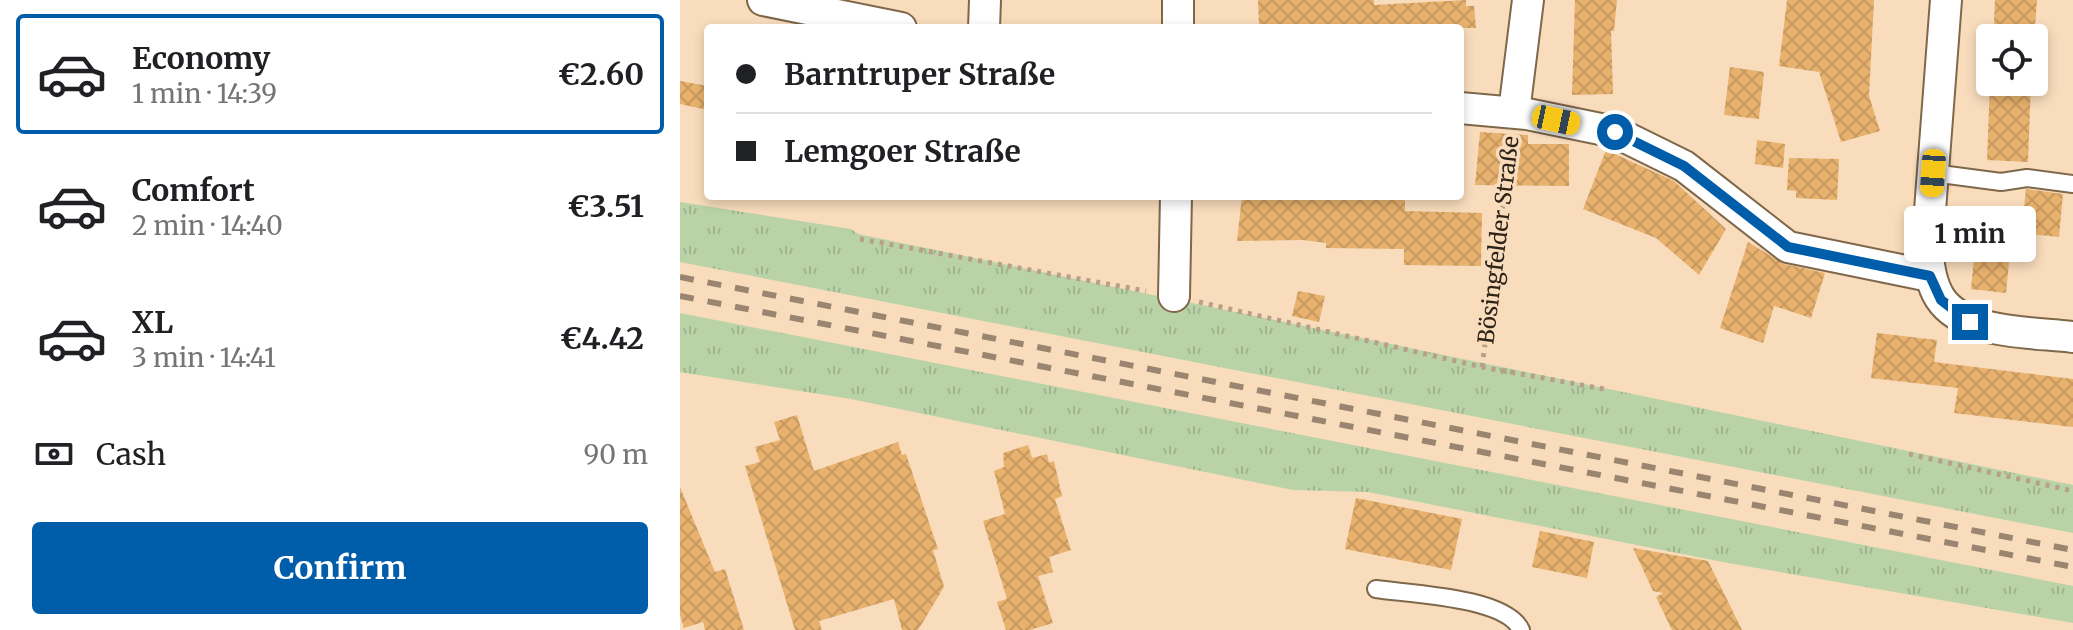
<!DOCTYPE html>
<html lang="en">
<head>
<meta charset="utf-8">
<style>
  body { margin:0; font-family:Merriweather,serif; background:#f6f6f6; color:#202124; height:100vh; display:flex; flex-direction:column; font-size:30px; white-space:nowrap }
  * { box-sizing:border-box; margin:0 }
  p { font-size:26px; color:#757577 }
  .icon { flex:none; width:44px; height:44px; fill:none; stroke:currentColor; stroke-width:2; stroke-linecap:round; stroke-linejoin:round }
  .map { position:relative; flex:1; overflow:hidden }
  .panel { display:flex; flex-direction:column; background:#fff; width:680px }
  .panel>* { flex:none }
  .banner { position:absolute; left:24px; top:24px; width:760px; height:176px; border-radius:8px; box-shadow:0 4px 12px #0003; display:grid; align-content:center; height:176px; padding:0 32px; background:#fff }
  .tools { position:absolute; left:1296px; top:24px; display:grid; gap:16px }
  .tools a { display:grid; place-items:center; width:72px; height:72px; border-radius:8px; background:#fff; box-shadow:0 4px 12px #0003; font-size:40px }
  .end { position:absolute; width:36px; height:36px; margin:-18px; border:10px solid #005daa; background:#fff; box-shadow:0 0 0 4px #fff }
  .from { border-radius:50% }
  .bubble { position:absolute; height:56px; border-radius:8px; background:#fff; box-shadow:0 4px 12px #0003; font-size:26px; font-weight:700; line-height:56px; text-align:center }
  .car { position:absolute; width:24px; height:48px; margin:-24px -12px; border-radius:10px; box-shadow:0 0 6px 2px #0007; background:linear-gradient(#f5c518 24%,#345 0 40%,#f5c518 0 76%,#345 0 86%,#f5c518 0) }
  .banner b { display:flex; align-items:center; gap:28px; height:76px; font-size:30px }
  .banner b+b { border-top:2px solid #e0e0e0 }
  .banner i { width:20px; height:20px; background:#202124 }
  ul { padding:14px 0 0; list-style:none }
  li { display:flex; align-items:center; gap:24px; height:120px; margin:0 16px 12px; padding:0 16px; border:4px solid transparent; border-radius:8px }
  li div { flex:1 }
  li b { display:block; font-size:30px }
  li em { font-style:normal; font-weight:700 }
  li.selected { border-color:#005daa }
  li>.icon { width:72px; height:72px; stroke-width:1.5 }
  .pay { display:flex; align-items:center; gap:20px; height:88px; padding:0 32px; font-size:30px }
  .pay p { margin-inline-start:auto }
  .action { display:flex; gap:16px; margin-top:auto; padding:16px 32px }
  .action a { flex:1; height:92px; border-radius:8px; background:#005daa; color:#fff; font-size:32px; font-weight:700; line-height:92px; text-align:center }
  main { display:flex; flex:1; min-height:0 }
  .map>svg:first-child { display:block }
  .grass { fill:url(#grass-tufts) }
  .building { fill:url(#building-cross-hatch) }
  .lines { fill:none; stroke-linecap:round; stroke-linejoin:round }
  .service-casing { stroke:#7f674a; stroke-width:20 }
  .minor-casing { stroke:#7f674a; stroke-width:34 }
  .path { stroke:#b7a087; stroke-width:5; stroke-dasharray:4 6; stroke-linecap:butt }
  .service { stroke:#fff; stroke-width:16 }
  .minor { stroke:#fff; stroke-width:30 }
  .rail { stroke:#9a8670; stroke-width:6; stroke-dasharray:14 14; stroke-linecap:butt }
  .route { stroke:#005daa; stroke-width:10 }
  .labels { text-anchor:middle; stroke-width:7; stroke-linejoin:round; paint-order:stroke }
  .street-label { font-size:22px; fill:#2e2317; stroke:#f8dcbc }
</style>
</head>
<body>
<main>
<section class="panel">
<ul>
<li class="selected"><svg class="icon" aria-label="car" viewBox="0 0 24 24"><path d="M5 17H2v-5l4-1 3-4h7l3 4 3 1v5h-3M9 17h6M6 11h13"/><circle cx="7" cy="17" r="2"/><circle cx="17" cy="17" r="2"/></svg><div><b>Economy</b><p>1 min · 14:39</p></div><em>€2.60</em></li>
<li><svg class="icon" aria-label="car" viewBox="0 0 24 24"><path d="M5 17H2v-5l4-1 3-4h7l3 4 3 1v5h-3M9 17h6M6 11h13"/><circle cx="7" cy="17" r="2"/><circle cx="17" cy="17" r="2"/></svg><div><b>Comfort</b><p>2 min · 14:40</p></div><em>€3.51</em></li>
<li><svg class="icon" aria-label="car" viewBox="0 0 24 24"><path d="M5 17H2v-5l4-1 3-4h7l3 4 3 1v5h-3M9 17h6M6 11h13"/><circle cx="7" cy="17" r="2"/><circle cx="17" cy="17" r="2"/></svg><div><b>XL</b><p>3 min · 14:41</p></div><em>€4.42</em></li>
</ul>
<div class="pay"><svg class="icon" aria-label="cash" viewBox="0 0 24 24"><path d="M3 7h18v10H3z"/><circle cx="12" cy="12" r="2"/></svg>Cash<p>90 m</p></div>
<div class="action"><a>Confirm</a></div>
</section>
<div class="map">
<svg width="1393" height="630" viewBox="0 0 1393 630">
  <defs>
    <pattern id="grass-tufts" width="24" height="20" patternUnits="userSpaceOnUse" patternTransform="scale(2)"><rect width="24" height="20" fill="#b9d3a7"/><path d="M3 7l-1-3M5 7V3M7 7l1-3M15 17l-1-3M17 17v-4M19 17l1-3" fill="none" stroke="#9fb58f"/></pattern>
    <pattern id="building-cross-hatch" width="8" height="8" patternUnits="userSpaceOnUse" patternTransform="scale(2)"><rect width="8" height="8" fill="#e8b26e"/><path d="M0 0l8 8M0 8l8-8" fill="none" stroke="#c7995f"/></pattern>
  </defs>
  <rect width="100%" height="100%" fill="#f8dcbc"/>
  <g class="grass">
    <polygon points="0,202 171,229 178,234 1393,485 1393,533 0,262"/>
    <polygon points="0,313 1393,586 1393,623 1048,563 688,492 613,490 171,399 0,372"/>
  </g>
  <g class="building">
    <polygon points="578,0 694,0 694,5 786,0 786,6 794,6 796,28 592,28 591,24 579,25"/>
    <polygon points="895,0 937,0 934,31 931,31 933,94 892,95"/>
    <polygon points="1107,0 1194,0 1189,96 1200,131 1161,142 1139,72 1099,66"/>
    <polygon points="1315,0 1357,0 1355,26 1314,24"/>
    <polygon points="1050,67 1084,72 1079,119 1044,115"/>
    <polygon points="0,81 28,86 28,110 0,104"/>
    <polygon points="1310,82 1351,82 1348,162 1307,160"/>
    <polygon points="800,132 848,135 848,144 889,144 889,186 795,185"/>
    <polygon points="1077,140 1105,144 1103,168 1075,164"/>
    <polygon points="926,150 994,181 1046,229 1019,275 976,238 903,209"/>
    <polygon points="1109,158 1159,159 1157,200 1116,198 1116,191 1107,190"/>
    <polygon points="1346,189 1383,194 1379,237 1341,233"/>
    <polygon points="562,196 725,196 725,211 802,213 801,266 724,265 724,249 646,248 646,243 623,240 557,241"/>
    <polygon points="1068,242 1104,264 1145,273 1131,318 1094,306 1083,343 1040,328"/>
    <polygon points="1295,248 1330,253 1326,293 1291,289"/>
    <polygon points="618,291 645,296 639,322 612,316"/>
    <polygon points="1197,333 1257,340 1254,362 1393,379 1393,427 1274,413 1278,388 1191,378"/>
    <polygon points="117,415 134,471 218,442 222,455 226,454 258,549 253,550 264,587 238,630 222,630 214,599 139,621 142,630 115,630 65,466 80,462 75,447 100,440 94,422"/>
    <polygon points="348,445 352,458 367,454 369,463 374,461 382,496 375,499 391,550 369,557 373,572 358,576 373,623 350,630 326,630 317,602 327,599 303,521 325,514 314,471 324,467 323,453"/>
    <polygon points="0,487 35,572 45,569 64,630 25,630 23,622 4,628 0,615"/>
    <polygon points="676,498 782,519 771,570 665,549"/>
    <polygon points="860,531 914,542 907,578 852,567"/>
    <polygon points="953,548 1028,561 1062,630 992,630 976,597 983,593 973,591"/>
  </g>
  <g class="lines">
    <g class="service-casing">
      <g id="service">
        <polyline points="1253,173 1321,182 1347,178 1393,184"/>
        <path d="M696,589C730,594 826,597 841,630"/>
      </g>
    </g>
    <g class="minor-casing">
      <g id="minor">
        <polyline points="83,0 221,28"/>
        <polyline points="498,0 498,28"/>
        <path d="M1266,0L1247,250C1249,266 1251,284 1260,298C1284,335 1354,332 1393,337"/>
        <polyline points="304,28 305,0"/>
        <polyline points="780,108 847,114 935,132 1004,166 1108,247 1250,276"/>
        <polyline points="834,112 848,0"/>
        <polyline points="494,296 496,196"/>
      </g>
    </g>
    <g class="path">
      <polyline points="180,239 466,291"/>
      <polyline points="519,302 802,367 924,389"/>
      <polyline points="802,367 831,142"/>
      <polyline points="1229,454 1393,491"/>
    </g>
    <use href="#service" class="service"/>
    <use href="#minor" class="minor"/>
    <g class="rail">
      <polyline points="0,277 1393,550"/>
      <polyline points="0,296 1393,567"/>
    </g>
  </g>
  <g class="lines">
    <polyline class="route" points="935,132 1004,166 1108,247 1250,276 1261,300 1290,322"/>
  </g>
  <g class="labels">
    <g class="street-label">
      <text transform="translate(818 240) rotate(-83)" y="8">Bösingfelder Straße</text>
    </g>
  </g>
</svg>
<div class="tools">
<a><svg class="icon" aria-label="locate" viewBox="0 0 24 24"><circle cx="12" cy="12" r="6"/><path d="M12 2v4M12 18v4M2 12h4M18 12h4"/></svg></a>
</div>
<i class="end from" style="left:935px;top:132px"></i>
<i class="end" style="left:1290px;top:322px"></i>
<div class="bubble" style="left:1224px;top:206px;width:132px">1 min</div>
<i class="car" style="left:876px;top:120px;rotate:102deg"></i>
<i class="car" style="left:1253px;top:173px;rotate:184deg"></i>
<div class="banner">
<b><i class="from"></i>Barntruper Straße</b>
<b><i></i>Lemgoer Straße</b>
</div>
</div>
</main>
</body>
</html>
